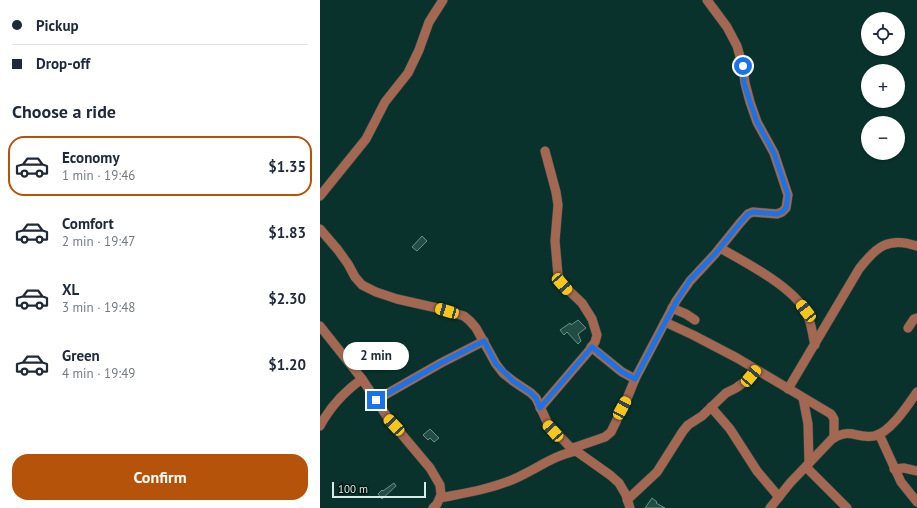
<!DOCTYPE html>
<html lang="en">
<head>
<meta charset="utf-8">
<style>
  body { margin:0; font-family:"PT Sans",sans-serif; background:#f2f2f3; color:#1f2937; height:100vh; display:flex; flex-direction:column; font-size:15px; white-space:nowrap }
  * { box-sizing:border-box; margin:0 }
  p { font-size:13px; color:#747a83 }
  .icon { flex:none; width:22px; height:22px; fill:none; stroke:currentColor; stroke-width:2; stroke-linecap:round; stroke-linejoin:round }
  .map { position:relative; flex:1; overflow:hidden }
  .details { display:flex; flex-direction:column; background:#fff; width:320px }
  .details>* { flex:none }
  .banner { display:grid; align-content:center; height:88px; padding:0 12px; background:#fff }
  .buttons { position:absolute; left:541px; top:12px; display:grid; gap:8px }
  .buttons a { display:grid; place-items:center; width:44px; height:44px; border-radius:50%; background:#fff; box-shadow:0 1px 3px #0004; font-size:20px }
  .scale { position:absolute; left:12px; bottom:10px; width:94px; box-sizing:border-box; padding-left:4px; border:2px solid #d7ece7; border-top:0; font-size:11px; line-height:14px; white-space:nowrap; color:#d7ece7; -webkit-text-stroke:3px #071714; paint-order:stroke }
  .end { position:absolute; width:18px; height:18px; margin:-9px; border:5px solid #1a73e8; background:#fff; box-shadow:0 0 0 2px #fff }
  .from { border-radius:50% }
  .bubble { position:absolute; height:28px; border-radius:14px; background:#fff; box-shadow:0 1px 3px #0004; font-size:13px; font-weight:600; line-height:28px; text-align:center }
  .car { position:absolute; width:12px; height:24px; margin:-12px -6px; border-radius:5px; box-shadow:0 0 3px 1px #0007; background:linear-gradient(#f5c518 24%,#345 0 40%,#f5c518 0 76%,#345 0 86%,#f5c518 0) }
  .banner b { display:flex; align-items:center; gap:14px; height:38px; font-size:15px }
  .banner b+b { border-top:1px solid #e0e1e3 }
  .banner i { width:10px; height:10px; background:#1f2937 }
  ul { padding:0; list-style:none }
  li { display:flex; align-items:center; gap:12px; height:60px; margin:0 8px 6px; padding:0 4px; border:2px solid transparent; border-radius:16px }
  li div { flex:1 }
  li b { display:block; font-size:15px }
  li em { font-style:normal; font-weight:600 }
  li.selected { border-color:#b45309 }
  li>.icon { width:36px; height:36px; stroke-width:1.5 }
  h2 { padding:0 12px; font-size:18px; line-height:48px }
  .cta { display:flex; gap:8px; margin-top:auto; padding:8px 12px }
  .cta a { flex:1; height:46px; border-radius:16px; background:#b45309; color:#fff; font-size:16px; font-weight:600; line-height:46px; text-align:center }
  main { display:flex; flex:1; min-height:0 }
  .map>svg:first-child { display:block }
  .building { fill:#214d44; stroke:#699188 }
  .lines { fill:none; stroke-linecap:round; stroke-linejoin:round }
  .minor-casing { stroke:#2a504a; stroke-width:10 }
  .minor { stroke:#a36752; stroke-width:9 }
  .route { stroke:#1a73e8; stroke-width:5 }
</style>
</head>
<body>
<main>
<section class="details">
<div class="banner">
<b><i class="from"></i>Pickup</b>
<b><i></i>Drop-off</b>
</div>
<h2>Choose a ride</h2>
<ul>
<li class="selected"><svg class="icon" aria-label="car" viewBox="0 0 24 24"><path d="M5 17H2v-5l4-1 3-4h7l3 4 3 1v5h-3M9 17h6M6 11h13"/><circle cx="7" cy="17" r="2"/><circle cx="17" cy="17" r="2"/></svg><div><b>Economy</b><p>1 min · 19:46</p></div><em>$1.35</em></li>
<li><svg class="icon" aria-label="car" viewBox="0 0 24 24"><path d="M5 17H2v-5l4-1 3-4h7l3 4 3 1v5h-3M9 17h6M6 11h13"/><circle cx="7" cy="17" r="2"/><circle cx="17" cy="17" r="2"/></svg><div><b>Comfort</b><p>2 min · 19:47</p></div><em>$1.83</em></li>
<li><svg class="icon" aria-label="car" viewBox="0 0 24 24"><path d="M5 17H2v-5l4-1 3-4h7l3 4 3 1v5h-3M9 17h6M6 11h13"/><circle cx="7" cy="17" r="2"/><circle cx="17" cy="17" r="2"/></svg><div><b>XL</b><p>3 min · 19:48</p></div><em>$2.30</em></li>
<li><svg class="icon" aria-label="car" viewBox="0 0 24 24"><path d="M5 17H2v-5l4-1 3-4h7l3 4 3 1v5h-3M9 17h6M6 11h13"/><circle cx="7" cy="17" r="2"/><circle cx="17" cy="17" r="2"/></svg><div><b>Green</b><p>4 min · 19:49</p></div><em>$1.20</em></li>
</ul>
<div class="cta"><a>Confirm</a></div>
</section>
<div class="map">
<svg width="597" height="508" viewBox="0 0 597 508">
  <rect width="100%" height="100%" fill="#09322c"/>
  <g class="building">
    <polygon points="102,236 107,241 97,251 92,247"/>
    <polygon points="258,320 266,328 258,334 261,341 258,344 247,332 244,335 240,330 250,323 251,325"/>
    <polygon points="110,429 119,438 114,442 110,438 108,440 103,435"/>
    <polygon points="74,483 76,486 62,499 58,494 62,490 63,491"/>
    <polygon points="332,498 337,502 336,503 345,508 325,508"/>
  </g>
  <g class="lines">
    <g class="minor-casing">
      <g id="minor">
        <polyline points="0,196 46,139 65,102 88,73 99,50 109,22 123,0"/>
        <polyline points="0,229 18,250 28,264 35,277 42,285 56,292 77,299 117,308 144,316 150,321 156,328 176,364 183,373 193,381 211,393 216,398 228,424 249,446 290,475 299,483 306,495 310,508"/>
        <path d="M400,248C425,262 473,287 486,312C492,323 492,334 495,345"/>
        <polyline points="352,308 366,314 375,320"/>
        <polyline points="345,322 373,335 417,358 511,414 514,419 514,438"/>
        <polyline points="0,326 42,379 68,418 110,468 120,485 121,495 117,504 113,508"/>
        <polyline points="588,328 594,319 597,318"/>
        <polyline points="271,347 302,372 315,379"/>
        <path d="M468,389L539,269C556,247 568,236 597,246"/>
        <polyline points="483,398 488,424 489,463"/>
        <polyline points="56,400 121,363 164,341"/>
        <polyline points="391,407 410,429 437,471 459,497"/>
        <polyline points="220,408 268,352 275,342 277,335 272,319 262,303 242,284 238,275 235,241 238,205 236,192 225,151"/>
        <path d="M0,426C10,407 25,391 42,379"/>
        <polyline points="559,434 581,482 597,502"/>
        <polyline points="253,448 285,437 291,432 306,401 315,379 356,301 370,281 395,254 420,223 428,214 433,212 457,214 462,212 466,208 468,195 454,153 437,122 430,102 425,83 423,67 417,46 407,27 387,0"/>
        <polyline points="486,467 527,508"/>
        <polyline points="574,469 584,468 597,471"/>
        <path d="M120,498C145,493 171,489 194,479C215,470 234,455 256,451"/>
        <polyline points="307,500 337,472 363,431 368,425 382,416 406,393 416,388 427,380 437,370"/>
        <path d="M450,508L470,483L512,439C532,427 535,439 554,436C570,433 588,405 597,392"/>
      </g>
    </g>
    <use href="#minor" class="minor"/>
  </g>
  <g class="lines">
    <polyline class="route" points="56,400 121,363 164,341 176,364 193,381 211,393 216,398 220,408 272,347 302,372 315,379 356,302 370,280 395,254 420,223 428,214 433,212 457,214 462,212 466,208 468,195 454,153 437,122 430,102 424,83 423,66"/>
  </g>
</svg>
<div class="buttons">
<a><svg class="icon" aria-label="locate" viewBox="0 0 24 24"><circle cx="12" cy="12" r="6"/><path d="M12 2v4M12 18v4M2 12h4M18 12h4"/></svg></a>
<a>+</a>
<a>−</a>
</div>
<div class="scale">100 m</div>
<i class="end from" style="left:423px;top:66px"></i>
<i class="end" style="left:56px;top:400px"></i>
<div class="bubble" style="left:23px;top:342px;width:66px">2 min</div>
<i class="car" style="left:242px;top:284px;rotate:139deg"></i>
<i class="car" style="left:127px;top:311px;rotate:286deg"></i>
<i class="car" style="left:486px;top:311px;rotate:322deg"></i>
<i class="car" style="left:431px;top:376px;rotate:40deg"></i>
<i class="car" style="left:302px;top:408px;rotate:28deg"></i>
<i class="car" style="left:74px;top:425px;rotate:317deg"></i>
<i class="car" style="left:233px;top:431px;rotate:318deg"></i>
</div>
</main>
</body>
</html>
